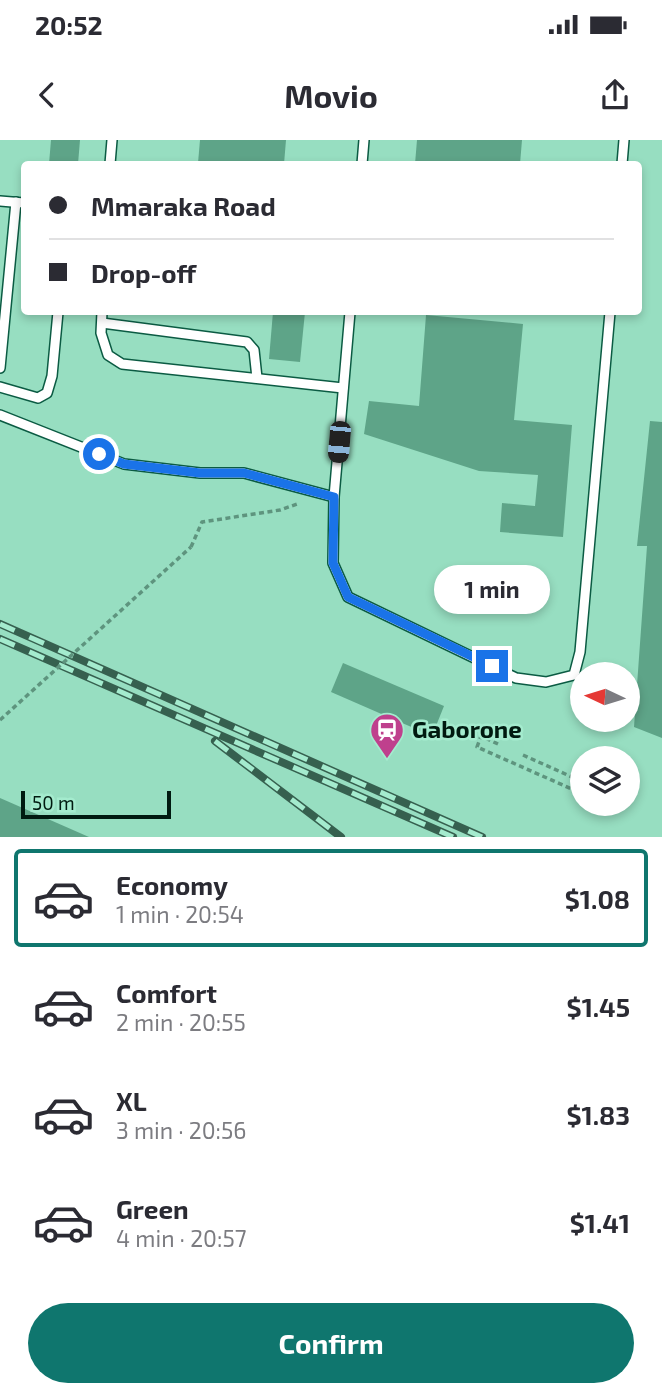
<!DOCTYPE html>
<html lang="en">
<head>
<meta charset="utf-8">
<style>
  body { margin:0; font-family:"Exo 2",sans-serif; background:#f2f2f3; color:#2b2b33; height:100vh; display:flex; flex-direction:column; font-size:26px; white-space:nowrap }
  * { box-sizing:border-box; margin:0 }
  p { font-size:23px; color:#7c7c81 }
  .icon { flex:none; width:38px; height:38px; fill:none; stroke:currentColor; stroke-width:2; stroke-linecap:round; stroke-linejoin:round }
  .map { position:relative; height:697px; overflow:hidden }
  .side { display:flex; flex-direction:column; background:#fff; flex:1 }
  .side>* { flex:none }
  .guide { position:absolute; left:21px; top:21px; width:621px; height:154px; border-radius:7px; box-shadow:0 4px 10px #0003; display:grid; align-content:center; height:154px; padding:0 28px; background:#fff }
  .needle { width:46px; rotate:274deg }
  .controls { position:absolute; left:570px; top:522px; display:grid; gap:14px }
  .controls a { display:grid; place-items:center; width:70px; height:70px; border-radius:50%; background:#fff; box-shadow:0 4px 10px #0003; font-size:35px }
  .scale { position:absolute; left:21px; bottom:18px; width:150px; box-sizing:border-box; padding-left:7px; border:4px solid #001a10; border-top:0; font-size:19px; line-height:24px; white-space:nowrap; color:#001a10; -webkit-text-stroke:5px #a4ebce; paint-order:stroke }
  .end { position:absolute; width:32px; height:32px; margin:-16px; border:9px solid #1a73e8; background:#fff; box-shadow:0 0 0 4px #fff }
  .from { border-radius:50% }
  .bubble { position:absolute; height:49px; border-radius:24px; background:#fff; box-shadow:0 4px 10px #0003; font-size:23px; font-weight:700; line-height:49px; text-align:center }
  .car { position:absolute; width:21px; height:42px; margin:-21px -10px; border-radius:9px; box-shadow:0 0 5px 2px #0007; background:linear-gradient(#222 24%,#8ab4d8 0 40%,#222 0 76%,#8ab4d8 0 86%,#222 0) }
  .guide b { display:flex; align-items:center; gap:24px; height:66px; font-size:26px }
  .guide b+b { border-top:2px solid #e1e1e2 }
  .guide i { width:18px; height:18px; background:#2b2b33 }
  ul { padding:12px 0 0; list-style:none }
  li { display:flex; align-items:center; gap:21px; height:98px; margin:0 14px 10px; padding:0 14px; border:4px solid transparent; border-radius:7px }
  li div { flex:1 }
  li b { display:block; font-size:26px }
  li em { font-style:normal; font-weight:700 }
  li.current { border-color:#0f766e }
  li>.icon { width:63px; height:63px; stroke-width:1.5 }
  .action { display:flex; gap:14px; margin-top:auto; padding:14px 28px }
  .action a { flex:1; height:80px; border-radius:42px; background:#0f766e; color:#fff; font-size:28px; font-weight:700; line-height:80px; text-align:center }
  .status { display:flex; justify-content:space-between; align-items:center; height:49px; padding:0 35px; background:#fff; direction:ltr }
  .status svg { height:19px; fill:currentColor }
  header { display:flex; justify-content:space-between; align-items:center; height:91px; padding:0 28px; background:#fff; font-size:32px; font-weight:700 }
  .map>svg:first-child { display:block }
  .building { fill:#5ea488 }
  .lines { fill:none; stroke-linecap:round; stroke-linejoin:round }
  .service-casing { stroke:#0b5b43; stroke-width:12 }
  .path { stroke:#5e947e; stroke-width:3.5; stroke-dasharray:5 3.5; stroke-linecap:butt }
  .service { stroke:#fff; stroke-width:9 }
  .rail-casing { stroke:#36604f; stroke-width:8 }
  .rail { stroke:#a4ebce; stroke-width:5; stroke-dasharray:16; stroke-linecap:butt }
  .path-bridge { stroke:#5e947e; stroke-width:3.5; stroke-dasharray:5 3.5; stroke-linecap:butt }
  .route { stroke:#1a73e8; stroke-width:9 }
  .labels { text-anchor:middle; stroke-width:5; stroke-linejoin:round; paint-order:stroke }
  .poi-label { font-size:24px; font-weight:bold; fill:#001a10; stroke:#a4ebce; text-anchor:start }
</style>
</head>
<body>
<div class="status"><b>20:52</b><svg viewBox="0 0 49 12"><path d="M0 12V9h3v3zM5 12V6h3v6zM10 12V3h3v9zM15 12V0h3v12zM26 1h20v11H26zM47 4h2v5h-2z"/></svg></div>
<header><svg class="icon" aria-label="back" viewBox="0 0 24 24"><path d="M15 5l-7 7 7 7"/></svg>Movio<svg class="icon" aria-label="share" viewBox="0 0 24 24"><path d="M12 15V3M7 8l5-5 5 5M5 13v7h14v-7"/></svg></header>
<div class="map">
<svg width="662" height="697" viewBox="0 0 662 697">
  <rect width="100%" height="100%" fill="#97dec1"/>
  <g class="building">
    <polygon points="51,0 80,0 78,24 49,24"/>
    <polygon points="200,0 286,0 284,24 198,23"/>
    <polygon points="417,0 522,0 520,24 415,24"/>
    <polygon points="273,172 305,172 300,222 269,219"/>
    <polygon points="426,175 523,184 514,280 572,285 563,397 500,392 502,363 535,366 538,335 479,331 364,294 369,261 419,266"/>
    <polygon points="650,281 662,282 662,598 634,587 647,406 637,406"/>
    <polygon points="343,523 444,566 432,596 331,552"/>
    <polygon points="0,658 89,697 0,697"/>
  </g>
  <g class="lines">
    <g class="service-casing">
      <g id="service">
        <polyline points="110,24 112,0"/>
        <polyline points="362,24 364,0"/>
        <polyline points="622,24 624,0"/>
        <polyline points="0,61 24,63"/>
        <polyline points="102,172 101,193 108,215 122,224 343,248"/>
        <polyline points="350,172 334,357 333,423 348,457 516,538 546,542 574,535 580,512 610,172"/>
        <polyline points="102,183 247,202 254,210 257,238"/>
        <polyline points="0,228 16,62"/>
        <polyline points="0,247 38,258 47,253 52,236 58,172"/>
        <polyline points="0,275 124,324 200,333 244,333 334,357"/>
      </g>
    </g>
    <g class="path">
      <polyline points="191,407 202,382 280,370 300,363"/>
      <polyline points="498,604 481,596 477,607 583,654"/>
      <polyline points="523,615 583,642"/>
      <polyline points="603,663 615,669 617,663"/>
    </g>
    <use href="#service" class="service"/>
    <g class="rail-casing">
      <g id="rail">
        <polyline points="0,484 482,697"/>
        <polyline points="0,499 453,697"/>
        <polyline points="215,601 341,697"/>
      </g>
    </g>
    <use href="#rail" class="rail"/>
    <polyline class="path-bridge" points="0,580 191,407"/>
  </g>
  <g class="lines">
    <polyline class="route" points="99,314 124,324 200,333 244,333 334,357 333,423 348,457 492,526"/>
  </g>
  <defs>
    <g id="station-pin" transform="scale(1.75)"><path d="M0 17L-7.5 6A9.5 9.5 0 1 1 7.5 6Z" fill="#bf408d" stroke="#a4ebce"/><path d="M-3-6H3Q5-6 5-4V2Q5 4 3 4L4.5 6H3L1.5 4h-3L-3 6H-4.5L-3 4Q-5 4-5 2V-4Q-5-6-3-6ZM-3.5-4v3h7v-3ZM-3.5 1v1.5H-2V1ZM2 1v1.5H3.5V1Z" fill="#fff"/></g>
  </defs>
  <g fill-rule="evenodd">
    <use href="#station-pin" x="387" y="590"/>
  </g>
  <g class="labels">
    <g class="poi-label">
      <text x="412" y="598">Gaborone</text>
    </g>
  </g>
</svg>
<div class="controls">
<a><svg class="needle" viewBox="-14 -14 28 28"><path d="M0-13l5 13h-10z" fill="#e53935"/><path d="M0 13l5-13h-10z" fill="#7c7c81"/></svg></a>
<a><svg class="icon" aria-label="layers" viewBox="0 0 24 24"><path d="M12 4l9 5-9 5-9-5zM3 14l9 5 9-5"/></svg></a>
</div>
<div class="scale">50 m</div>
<i class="end from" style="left:99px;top:314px"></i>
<i class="end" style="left:492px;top:526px"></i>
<div class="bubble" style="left:434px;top:425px;width:116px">1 min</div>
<i class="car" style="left:339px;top:302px;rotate:185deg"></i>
<div class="guide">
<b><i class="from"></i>Mmaraka Road</b>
<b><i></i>Drop-off</b>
</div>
</div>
<section class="side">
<ul>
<li class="current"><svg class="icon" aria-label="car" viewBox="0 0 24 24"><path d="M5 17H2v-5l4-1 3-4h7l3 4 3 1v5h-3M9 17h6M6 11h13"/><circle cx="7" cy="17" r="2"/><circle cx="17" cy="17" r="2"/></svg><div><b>Economy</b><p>1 min · 20:54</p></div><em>$1.08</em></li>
<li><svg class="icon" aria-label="car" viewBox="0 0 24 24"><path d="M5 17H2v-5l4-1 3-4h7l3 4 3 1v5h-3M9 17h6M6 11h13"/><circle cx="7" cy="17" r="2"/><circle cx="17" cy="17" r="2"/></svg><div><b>Comfort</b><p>2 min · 20:55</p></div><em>$1.45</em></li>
<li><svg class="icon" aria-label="car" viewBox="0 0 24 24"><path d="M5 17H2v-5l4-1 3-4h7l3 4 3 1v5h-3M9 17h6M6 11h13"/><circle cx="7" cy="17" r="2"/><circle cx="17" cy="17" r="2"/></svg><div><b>XL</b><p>3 min · 20:56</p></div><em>$1.83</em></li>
<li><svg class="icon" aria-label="car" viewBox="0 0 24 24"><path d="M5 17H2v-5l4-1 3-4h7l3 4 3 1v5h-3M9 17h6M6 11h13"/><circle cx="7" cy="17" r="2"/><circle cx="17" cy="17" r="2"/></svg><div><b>Green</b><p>4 min · 20:57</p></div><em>$1.41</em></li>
</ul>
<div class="action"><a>Confirm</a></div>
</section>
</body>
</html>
